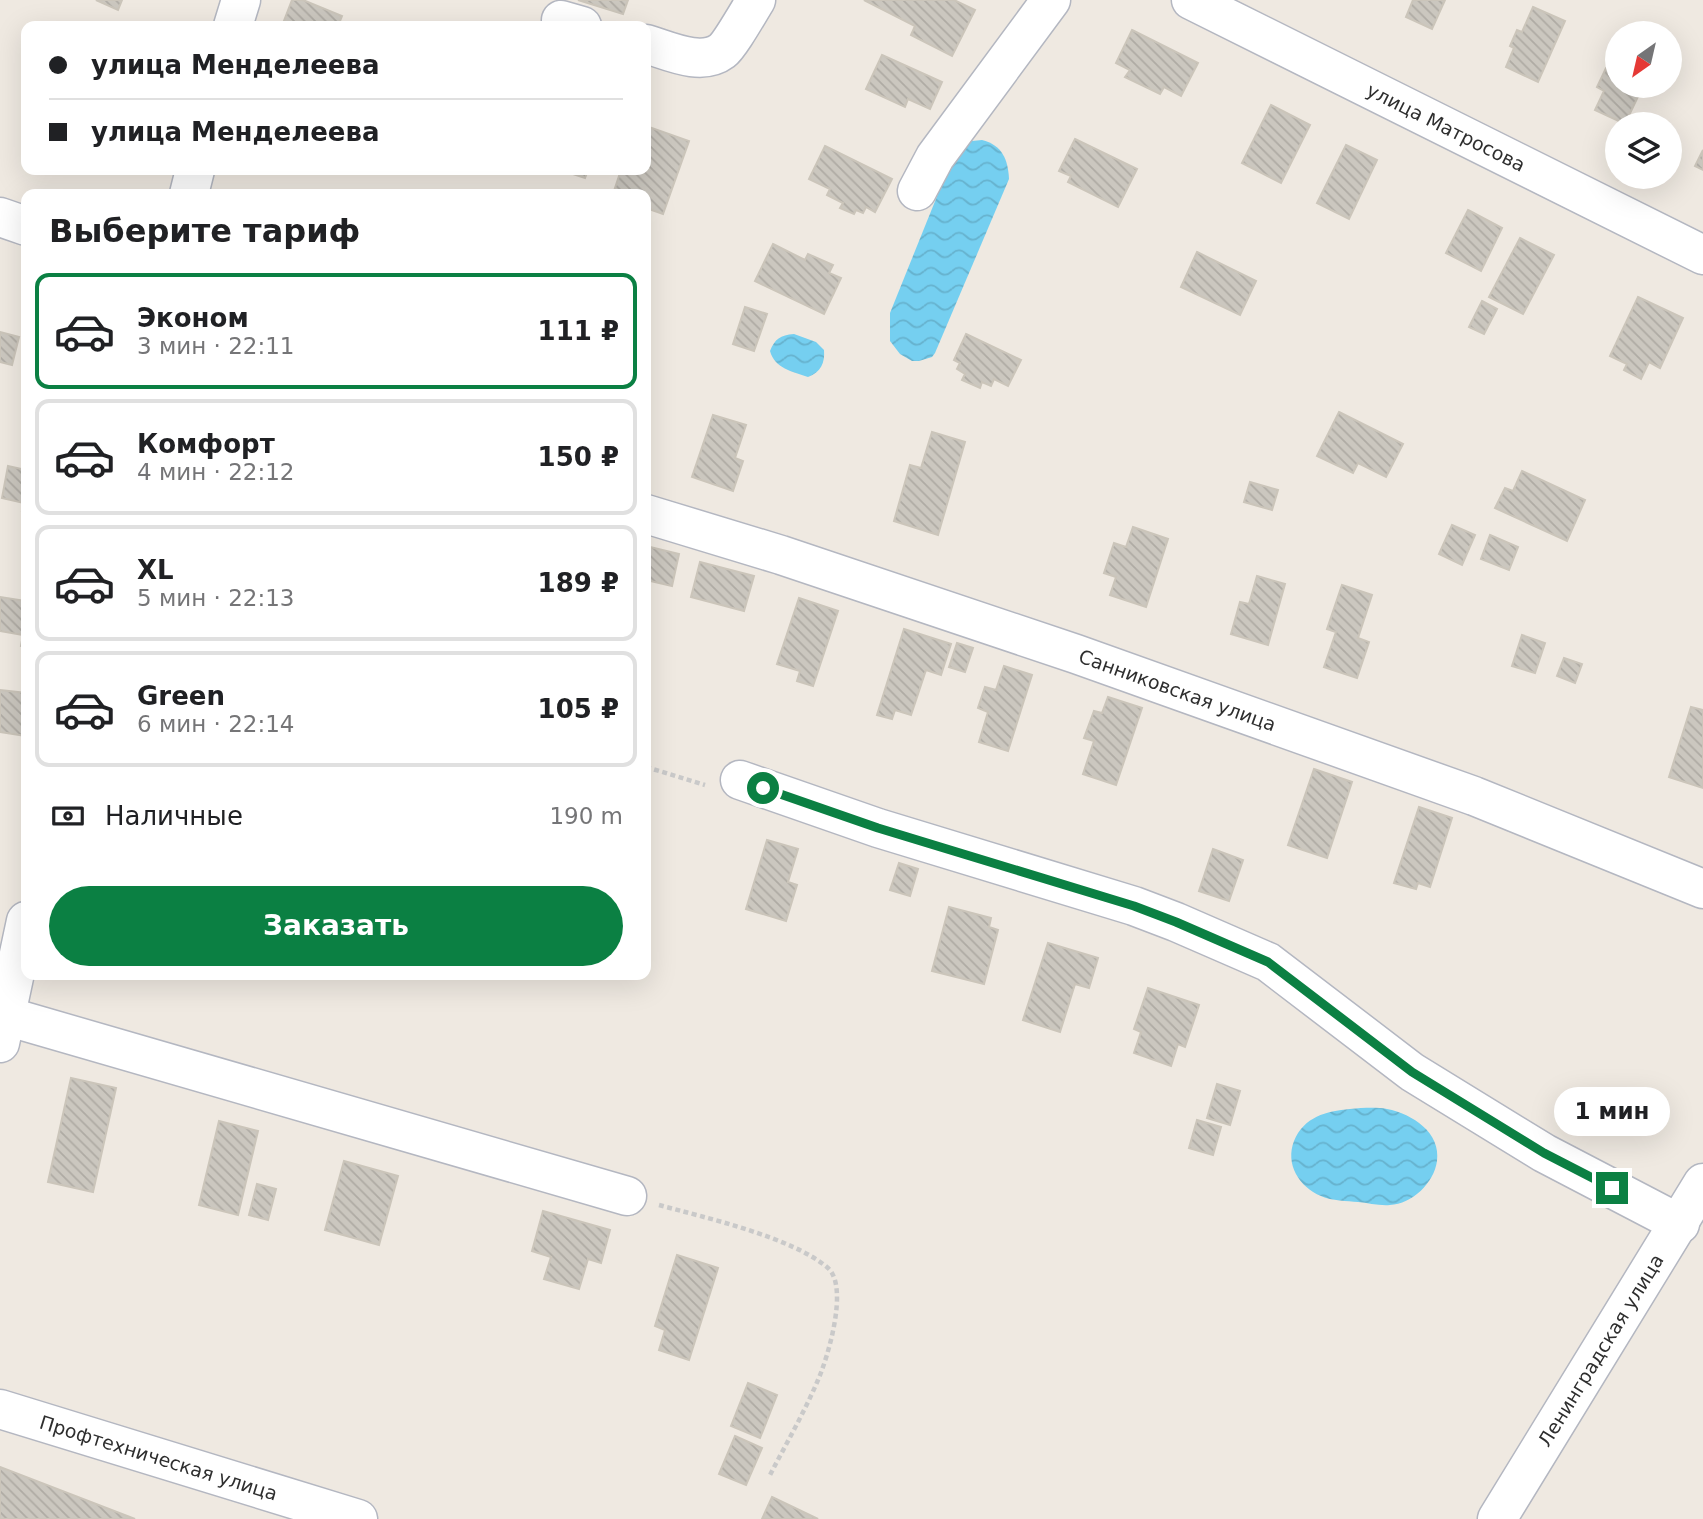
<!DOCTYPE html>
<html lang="ru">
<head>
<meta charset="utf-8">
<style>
  body { margin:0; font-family:"DejaVu Sans",sans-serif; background:#f6f6f6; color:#202124; height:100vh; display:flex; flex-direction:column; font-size:26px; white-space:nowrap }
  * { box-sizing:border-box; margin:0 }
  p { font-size:23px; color:#757577 }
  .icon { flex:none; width:38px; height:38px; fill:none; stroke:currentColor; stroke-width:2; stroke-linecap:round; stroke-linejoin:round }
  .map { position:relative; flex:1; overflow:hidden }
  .sheet { position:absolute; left:21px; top:189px; width:630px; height:791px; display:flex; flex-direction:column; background:#fff; border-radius:14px; box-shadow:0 7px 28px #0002 }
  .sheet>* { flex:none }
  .banner { position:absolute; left:21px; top:21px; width:630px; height:154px; border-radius:14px; box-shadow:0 7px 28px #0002; display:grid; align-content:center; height:154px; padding:0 28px; background:#fff }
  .needle { width:46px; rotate:214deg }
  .tools { position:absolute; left:1605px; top:21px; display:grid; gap:14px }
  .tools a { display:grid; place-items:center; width:77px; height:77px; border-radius:50%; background:#fff; box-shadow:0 7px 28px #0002; font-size:35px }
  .end { position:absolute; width:32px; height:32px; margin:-16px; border:9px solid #0b8043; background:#fff; box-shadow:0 0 0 4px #fff }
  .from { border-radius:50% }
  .bubble { position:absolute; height:49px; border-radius:24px; background:#fff; box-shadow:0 7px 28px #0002; font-size:23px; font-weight:600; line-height:49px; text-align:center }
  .banner b { display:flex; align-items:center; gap:24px; height:66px; font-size:26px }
  .banner b+b { border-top:2px solid #e0e0e0 }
  .banner i { width:18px; height:18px; background:#202124 }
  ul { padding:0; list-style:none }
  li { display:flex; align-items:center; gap:21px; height:116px; margin:0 14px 10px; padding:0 14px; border:4px solid #e0e0e0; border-radius:14px }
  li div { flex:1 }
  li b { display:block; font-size:26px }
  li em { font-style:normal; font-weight:600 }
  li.active { border-color:#0b8043 }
  li>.icon { width:63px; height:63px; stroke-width:1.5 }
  h2 { padding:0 28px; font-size:32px; line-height:84px }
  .pay { display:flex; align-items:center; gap:18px; height:77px; padding:0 28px; font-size:26px }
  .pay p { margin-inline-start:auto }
  .primary-button { display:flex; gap:14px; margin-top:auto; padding:14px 28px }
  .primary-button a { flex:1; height:80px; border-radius:42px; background:#0b8043; color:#fff; font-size:28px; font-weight:600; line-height:80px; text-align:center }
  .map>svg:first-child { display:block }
  .water { fill:url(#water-waves) }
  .building { fill:url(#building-back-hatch); stroke:#cbc5ba; stroke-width:2 }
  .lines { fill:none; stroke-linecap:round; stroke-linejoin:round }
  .minor-casing { stroke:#b4b7c1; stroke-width:41 }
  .path { stroke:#c9c9c9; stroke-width:4.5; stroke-dasharray:5 3.5; stroke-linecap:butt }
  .minor { stroke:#fff; stroke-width:38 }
  .route { stroke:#0b8043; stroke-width:9 }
  .labels { text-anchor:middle; stroke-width:5; stroke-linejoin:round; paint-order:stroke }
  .street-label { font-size:19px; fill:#2e2e2e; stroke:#fff }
</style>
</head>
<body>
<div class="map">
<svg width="1703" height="1519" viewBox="0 0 1703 1519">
  <defs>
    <pattern id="water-waves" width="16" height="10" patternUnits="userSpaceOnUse" patternTransform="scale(1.75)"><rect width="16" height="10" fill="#75cff0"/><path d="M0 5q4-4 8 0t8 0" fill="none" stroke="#66b2ce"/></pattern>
    <pattern id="building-back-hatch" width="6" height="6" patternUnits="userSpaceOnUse" patternTransform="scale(1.75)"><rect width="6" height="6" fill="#cbc7bf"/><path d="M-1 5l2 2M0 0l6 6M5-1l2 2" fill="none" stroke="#afaba4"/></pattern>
  </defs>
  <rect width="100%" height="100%" fill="#efe9e1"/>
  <g class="water">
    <path d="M982,140C1002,145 1008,159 1009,179L935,353L932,357L919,361H912L900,354L890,341V313L946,174L962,150L972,141Z"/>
    <path d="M794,334L816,342L824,350C825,363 821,372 808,377C792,371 775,369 770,351C775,339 780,335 794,334Z"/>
    <path d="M1350,1109C1362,1108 1376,1107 1387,1109C1413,1114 1441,1133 1437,1161C1434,1183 1412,1204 1390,1205C1380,1206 1368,1203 1358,1202C1347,1201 1332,1201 1321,1196C1299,1187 1285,1164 1294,1141C1304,1117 1326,1111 1350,1109Z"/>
  </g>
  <g class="building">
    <polygon points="96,0 122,0 118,10"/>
    <polygon points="292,0 303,0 342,16 338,26 282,26"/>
    <polygon points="578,0 628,0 623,14"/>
    <polygon points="864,0 954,0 975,10 952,56 911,35 915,26"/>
    <polygon points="1413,0 1445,0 1432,29 1406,17"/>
    <polygon points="1533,7 1565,21 1538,82 1506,67 1514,48 1510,46 1517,30 1522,32"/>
    <polygon points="1132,30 1198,63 1181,96 1164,87 1160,94 1125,77 1130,70 1116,63"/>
    <polygon points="882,55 942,82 930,109 908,99 905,107 866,89"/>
    <polygon points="1617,63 1617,86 1643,86 1625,124 1595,110 1604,91 1597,87 1606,68 1613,71"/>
    <polygon points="1271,105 1310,125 1281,183 1242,163"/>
    <polygon points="646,126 689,141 663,214 646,208 646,194 613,194 621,170 646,170"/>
    <polygon points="1075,139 1137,169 1118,207 1068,182 1071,176 1059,171"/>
    <polygon points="1346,145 1377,160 1349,219 1317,203"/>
    <polygon points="825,146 892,179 875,212 866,207 863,213 856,210 854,214 840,208 843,203 827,195 830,189 809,179"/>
    <polygon points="1703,150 1703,170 1695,166"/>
    <polygon points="561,170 588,170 585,178"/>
    <polygon points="1468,210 1502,228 1481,271 1446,253"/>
    <polygon points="1520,238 1554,255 1523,314 1489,297"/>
    <polygon points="773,244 805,260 808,254 833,265 829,273 841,278 824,314 755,281"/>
    <polygon points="1197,252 1256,281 1240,315 1181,287"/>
    <polygon points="1638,297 1683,318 1660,368 1649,362 1641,379 1624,370 1627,364 1610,356"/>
    <polygon points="1482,301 1497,309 1484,334 1469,327"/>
    <polygon points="745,307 767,314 754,351 733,344"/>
    <polygon points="0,332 19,337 12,365 0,362"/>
    <polygon points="966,334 1021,360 1008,386 994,379 991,386 982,382 980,388 962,380 965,374 957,369 960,363 954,360"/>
    <polygon points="1339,412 1403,444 1386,477 1358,463 1353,473 1317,456"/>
    <polygon points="713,415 746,425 735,458 743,461 733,491 692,477"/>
    <polygon points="932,432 965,442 938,535 894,521 910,465 921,468"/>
    <polygon points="8,466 26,470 26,512 22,511 24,503 2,498"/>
    <polygon points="1522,471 1585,500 1567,541 1495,508 1505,488 1513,491"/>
    <polygon points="1250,482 1278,490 1272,510 1244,502"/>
    <polygon points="1452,525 1475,535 1462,565 1439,554"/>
    <polygon points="1133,527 1168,539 1146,607 1110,595 1116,577 1104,573 1114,543 1126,547"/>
    <polygon points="1490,535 1518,547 1509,570 1481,559"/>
    <polygon points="646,546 679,554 672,586 646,580"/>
    <polygon points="700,562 754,576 744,611 691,597"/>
    <polygon points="1257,576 1285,584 1268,645 1231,634 1240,602 1249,604"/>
    <polygon points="1342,585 1372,595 1358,638 1369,642 1357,678 1324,667 1336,632 1327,629"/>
    <polygon points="0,597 26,601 26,647 21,646 23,635 0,631"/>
    <polygon points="799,598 838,611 813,686 797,681 800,671 777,664"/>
    <polygon points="904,629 951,644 941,675 926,670 911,715 895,710 892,719 877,715"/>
    <polygon points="1522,635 1545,643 1535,673 1512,666"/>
    <polygon points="957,643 973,648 965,672 949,667"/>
    <polygon points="1564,658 1582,664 1575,683 1557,676"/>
    <polygon points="1004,666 1032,675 1008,751 979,742 988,712 978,708 985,687 996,690"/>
    <polygon points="0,690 26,693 26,736 0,732"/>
    <polygon points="1108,697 1142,708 1116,785 1083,774 1094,741 1084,738 1094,711 1102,713"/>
    <polygon points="1691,707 1703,710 1703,788 1669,777"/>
    <polygon points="1314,769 1352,782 1327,858 1288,845"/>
    <polygon points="1419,807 1452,818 1430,887 1418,883 1416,889 1394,883"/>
    <polygon points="767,840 798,849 788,882 797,885 786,921 746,909"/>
    <polygon points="1213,849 1243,860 1229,901 1199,891"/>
    <polygon points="899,863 918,869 910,896 890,890"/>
    <polygon points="949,907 991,918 989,927 998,930 984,984 932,971"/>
    <polygon points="1048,943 1098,958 1089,988 1075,984 1060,1032 1023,1020"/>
    <polygon points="1148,988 1199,1005 1185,1047 1178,1044 1171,1066 1134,1053 1141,1032 1134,1029"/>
    <polygon points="71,1078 116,1088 93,1192 48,1182"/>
    <polygon points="1217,1084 1240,1091 1230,1125 1207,1118"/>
    <polygon points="1197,1120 1221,1127 1213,1155 1189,1148"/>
    <polygon points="219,1121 258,1131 238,1215 199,1205"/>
    <polygon points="344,1161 398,1176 379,1245 325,1230"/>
    <polygon points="257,1184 276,1189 268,1220 249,1215"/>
    <polygon points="543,1211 610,1230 601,1263 588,1259 579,1289 544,1279 551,1257 532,1251"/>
    <polygon points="677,1255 718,1268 689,1360 659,1350 665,1330 655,1326"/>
    <polygon points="748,1383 777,1395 760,1438 731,1426"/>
    <polygon points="735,1436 762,1448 746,1485 719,1474"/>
    <polygon points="0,1467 135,1519 0,1519"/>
    <polygon points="772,1497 818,1519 762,1519"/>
  </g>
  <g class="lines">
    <g class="minor-casing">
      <g id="minor">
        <path id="s1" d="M1191,0L1703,255"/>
        <polyline points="561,20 582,26"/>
        <polyline points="233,26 241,0"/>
        <path d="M646,44C667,50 701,67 722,51C730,45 749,11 756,0"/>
        <polyline points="917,191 935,157 1051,0"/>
        <polyline points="189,194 195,170"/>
        <polyline points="0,217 26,226"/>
        <path id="s2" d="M646,514L781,555L1076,654L1474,796L1703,889"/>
        <polyline points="740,780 878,828 1134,906 1176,922 1268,962 1412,1072 1544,1153 1680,1224"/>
        <polyline points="6,1016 627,1196"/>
        <polyline points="0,1043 26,921"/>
        <path id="s3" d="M0,1409L358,1519"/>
        <path id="s4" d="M1497,1519L1703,1183"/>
      </g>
    </g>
    <g class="path">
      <polyline points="646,767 705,785"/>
      <path d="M659,1205C706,1218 792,1237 828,1268C849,1287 828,1357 818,1380C804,1413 786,1444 770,1475"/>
    </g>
    <use href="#minor" class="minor"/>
  </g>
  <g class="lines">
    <polyline class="route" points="763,788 878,828 1134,906 1176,922 1268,962 1412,1072 1544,1153 1612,1188"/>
  </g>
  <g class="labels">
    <g class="street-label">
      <text dy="7" stroke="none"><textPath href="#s1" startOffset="285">улица Матросова</textPath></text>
      <text dy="7" stroke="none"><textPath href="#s2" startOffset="560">Санниковская улица</textPath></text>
      <text dy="7" stroke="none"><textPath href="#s4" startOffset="198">Ленинградская улица</textPath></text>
      <text dy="7" stroke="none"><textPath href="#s3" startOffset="166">Профтехническая улица</textPath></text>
    </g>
  </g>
</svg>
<div class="tools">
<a><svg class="needle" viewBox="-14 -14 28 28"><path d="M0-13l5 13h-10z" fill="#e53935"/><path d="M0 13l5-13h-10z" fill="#757577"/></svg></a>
<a><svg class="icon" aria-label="layers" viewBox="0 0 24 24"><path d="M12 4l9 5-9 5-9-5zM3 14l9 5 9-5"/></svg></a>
</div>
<i class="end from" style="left:763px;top:788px"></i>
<i class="end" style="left:1612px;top:1188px"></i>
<div class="bubble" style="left:1554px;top:1087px;width:116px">1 мин</div>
<div class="banner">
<b><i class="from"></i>улица Менделеева</b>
<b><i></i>улица Менделеева</b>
</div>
<section class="sheet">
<h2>Выберите тариф</h2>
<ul>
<li class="active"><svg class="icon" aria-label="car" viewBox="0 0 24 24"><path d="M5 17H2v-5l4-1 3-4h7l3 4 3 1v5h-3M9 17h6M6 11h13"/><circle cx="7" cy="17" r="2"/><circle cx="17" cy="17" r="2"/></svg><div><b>Эконом</b><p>3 мин · 22:11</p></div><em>111 ₽</em></li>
<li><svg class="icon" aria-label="car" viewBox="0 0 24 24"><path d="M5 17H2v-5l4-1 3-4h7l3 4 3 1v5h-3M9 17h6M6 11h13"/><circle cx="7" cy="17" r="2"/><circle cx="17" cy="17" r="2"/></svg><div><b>Комфорт</b><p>4 мин · 22:12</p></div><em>150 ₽</em></li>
<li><svg class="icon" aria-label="car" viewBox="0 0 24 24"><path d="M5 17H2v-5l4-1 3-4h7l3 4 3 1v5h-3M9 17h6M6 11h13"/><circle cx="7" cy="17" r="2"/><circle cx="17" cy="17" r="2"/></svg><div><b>XL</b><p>5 мин · 22:13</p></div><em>189 ₽</em></li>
<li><svg class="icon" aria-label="car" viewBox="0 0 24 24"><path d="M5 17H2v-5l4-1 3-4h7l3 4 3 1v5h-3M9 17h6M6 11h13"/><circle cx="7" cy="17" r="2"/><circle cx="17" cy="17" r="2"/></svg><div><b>Green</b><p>6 мин · 22:14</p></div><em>105 ₽</em></li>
</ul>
<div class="pay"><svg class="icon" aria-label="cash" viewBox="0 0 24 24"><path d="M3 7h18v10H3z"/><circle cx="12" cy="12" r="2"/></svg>Наличные<p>190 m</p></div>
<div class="primary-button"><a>Заказать</a></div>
</section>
</div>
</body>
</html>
